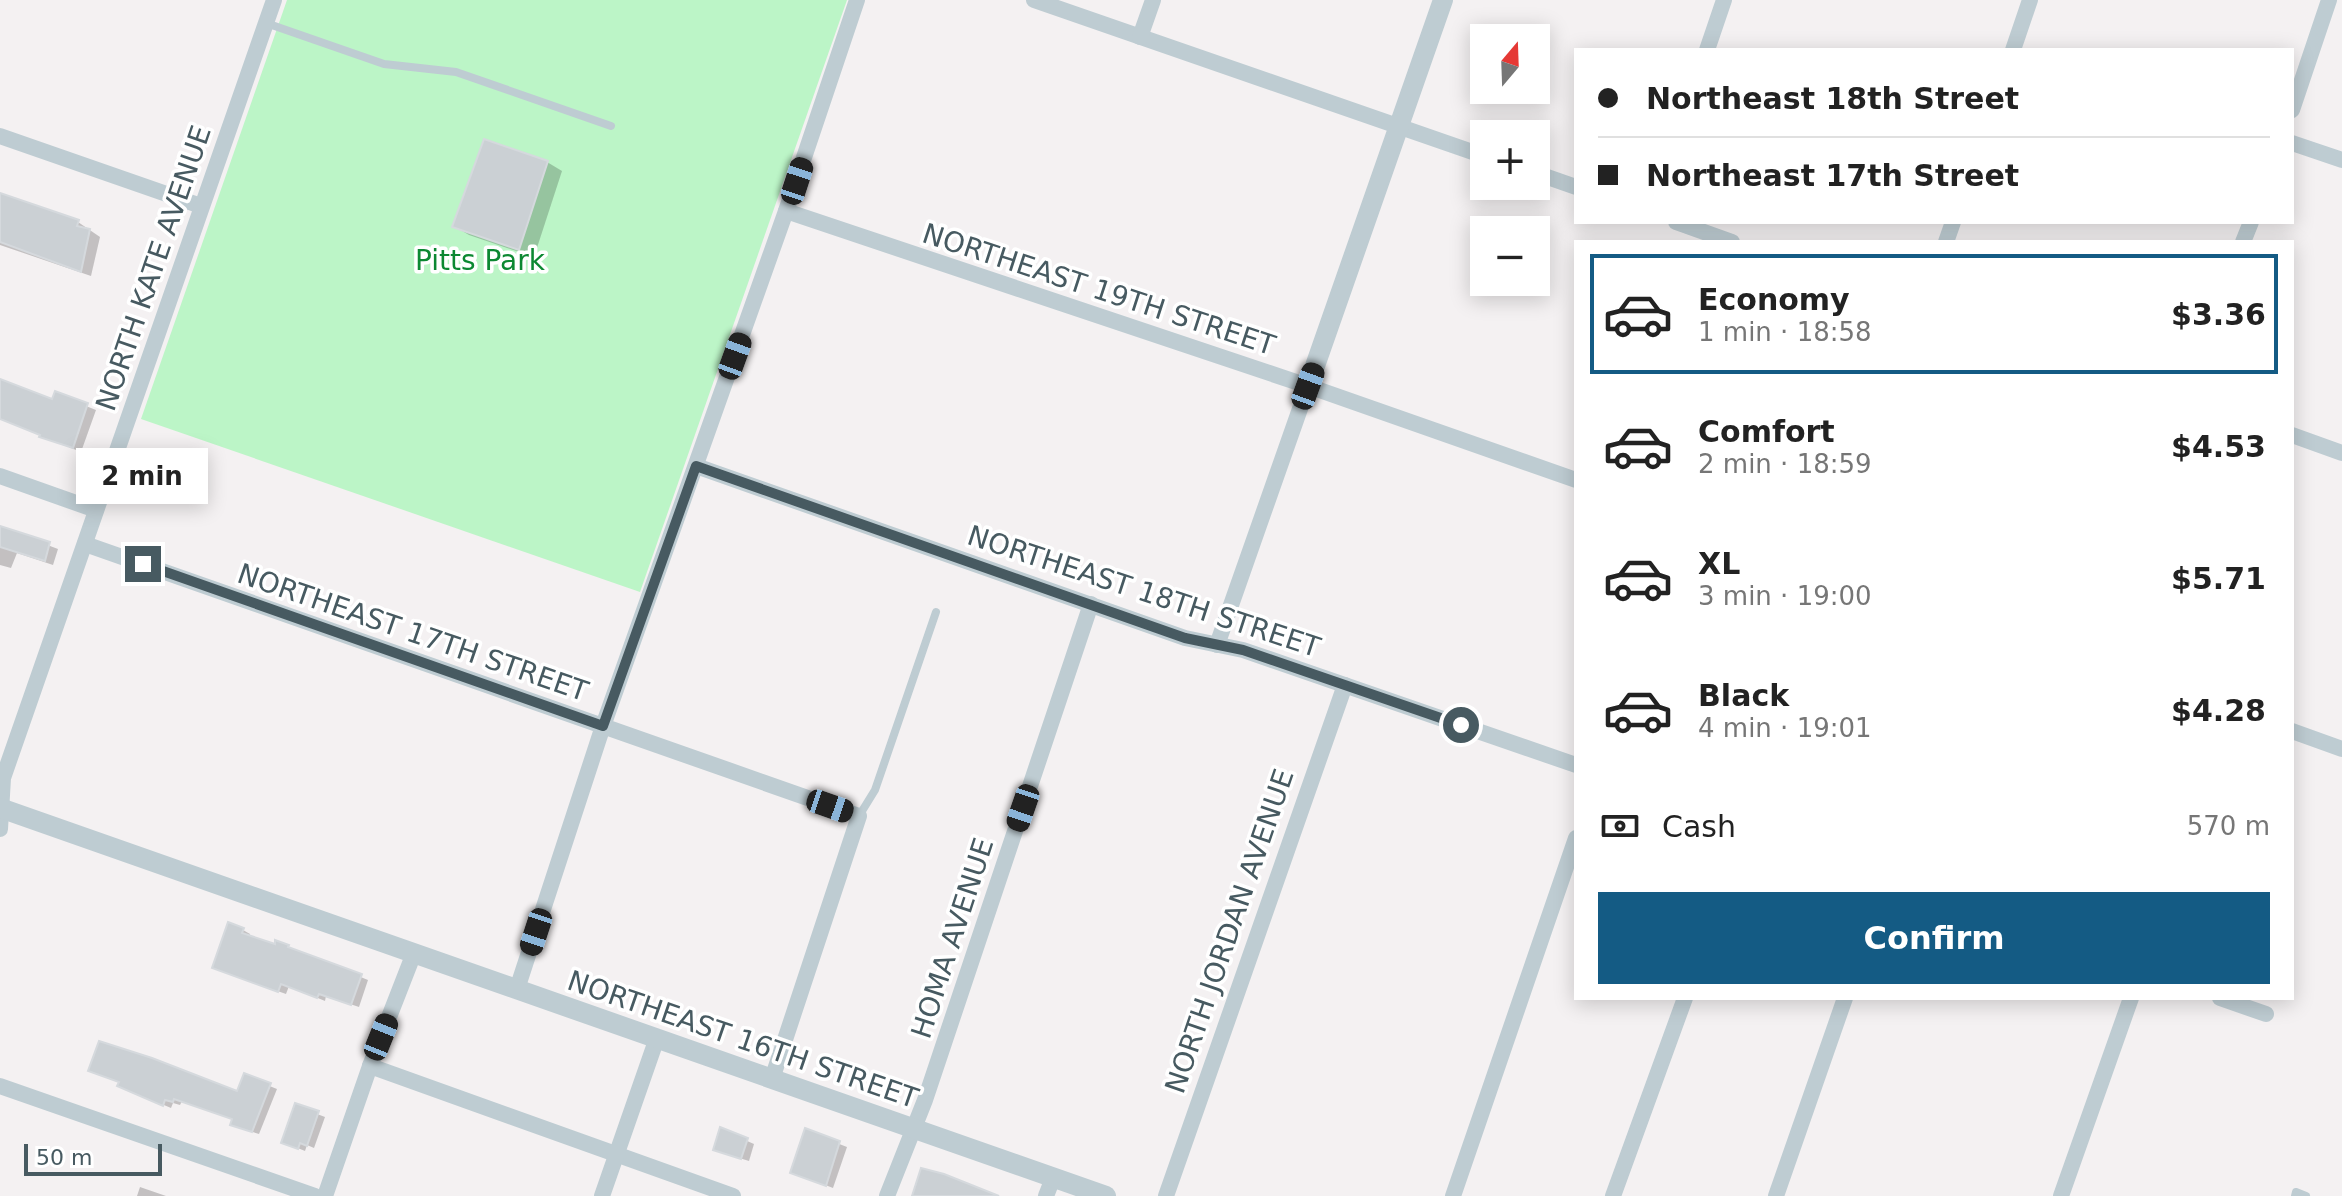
<!DOCTYPE html>
<html lang="en">
<head>
<meta charset="utf-8">
<style>
  body { margin:0; font-family:"DejaVu Sans",sans-serif; background:#f6f6f6; color:#222; height:100vh; display:flex; flex-direction:column; font-size:30px; white-space:nowrap }
  * { box-sizing:border-box; margin:0 }
  p { font-size:26px; color:#767676 }
  .icon { flex:none; width:44px; height:44px; fill:none; stroke:currentColor; stroke-width:2; stroke-linecap:round; stroke-linejoin:round }
  .map { position:relative; flex:1; overflow:hidden }
  .sheet { position:absolute; left:1574px; top:240px; width:720px; height:760px; display:flex; flex-direction:column; background:#fff; border-radius:0px; box-shadow:0 4px 20px #0003 }
  .sheet>* { flex:none }
  .banner { position:absolute; left:1574px; top:48px; width:720px; height:176px; border-radius:0px; box-shadow:0 4px 20px #0003; display:grid; align-content:center; height:176px; padding:0 24px; background:#fff }
  .needle { width:52px; rotate:19deg }
  .fabs { position:absolute; left:1470px; top:24px; display:grid; gap:16px }
  .fabs a { display:grid; place-items:center; width:80px; height:80px; border-radius:0px; background:#fff; box-shadow:0 4px 20px #0003; font-size:40px }
  .scale { position:absolute; left:24px; bottom:20px; width:138px; box-sizing:border-box; padding-left:8px; border:4px solid #475a61; border-top:0; font-size:22px; line-height:28px; white-space:nowrap; color:#475a61; -webkit-text-stroke:6px #fff; paint-order:stroke }
  .end { position:absolute; width:36px; height:36px; margin:-18px; border:10px solid #475a61; background:#fff; box-shadow:0 0 0 4px #fff }
  .from { border-radius:50% }
  .bubble { position:absolute; height:56px; border-radius:0px; background:#fff; box-shadow:0 4px 20px #0003; font-size:26px; font-weight:700; line-height:56px; text-align:center }
  .car { position:absolute; width:24px; height:48px; margin:-24px -12px; border-radius:10px; box-shadow:0 0 6px 2px #0007; background:linear-gradient(#222 24%,#8ab4d8 0 40%,#222 0 76%,#8ab4d8 0 86%,#222 0) }
  .banner b { display:flex; align-items:center; gap:28px; height:76px; font-size:30px }
  .banner b+b { border-top:2px solid #e0e0e0 }
  .banner i { width:20px; height:20px; background:#222 }
  ul { padding:14px 0 0; list-style:none }
  li { display:flex; align-items:center; gap:24px; height:120px; margin:0 16px 12px; padding:0 8px; border:4px solid transparent; border-radius:0px }
  li div { flex:1 }
  li b { display:block; font-size:30px }
  li em { font-style:normal; font-weight:700 }
  li.current { border-color:#145b84 }
  li>.icon { width:72px; height:72px; stroke-width:1.5 }
  .pay { display:flex; align-items:center; gap:20px; height:88px; padding:0 24px; font-size:30px }
  .pay p { margin-inline-start:auto }
  .action { display:flex; gap:16px; margin-top:auto; padding:16px 24px }
  .action a { flex:1; height:92px; border-radius:0px; background:#145b84; color:#fff; font-size:32px; font-weight:700; line-height:92px; text-align:center }
  .map>svg:first-child { display:block }
  .green { fill:#bcf5c7 }
  .shadow { fill:#0003 }
  .building { fill:#cbd0d4; stroke:#d5d9dd; stroke-width:2 }
  .lines { fill:none; stroke-linecap:round; stroke-linejoin:round }
  .service { stroke:#beccd2; stroke-width:8 }
  .minor { stroke:#beccd2; stroke-width:16 }
  .tertiary { stroke:#beccd2; stroke-width:20 }
  .route { stroke:#475a61; stroke-width:10 }
  .labels { text-anchor:middle; stroke-width:7; stroke-linejoin:round; paint-order:stroke }
  .park-label { font-size:28px; fill:#0c8832; stroke:#fff }
  .street-label { font-size:28px; fill:#475a61; stroke:#fff }
</style>
</head>
<body>
<div class="map">
<svg width="2342" height="1196" viewBox="0 0 2342 1196">
  <rect width="100%" height="100%" fill="#f4f1f2"/>
  <polygon class="green" points="287,0 847,0 640,592 141,419"/>
  <g class="shadow">
    <polygon points="547,162 562,171 534,257 469,235 454,226"/>
    <polygon points="0,195 78,222 100,237 91,276 0,245"/>
    <polygon points="0,388 53,402 56,394 96,410 81,452 0,419"/>
    <polygon points="0,527 58,549 53,565 17,553 11,568 0,565"/>
    <polygon points="243,930 250,934 249,937 276,946 277,943 368,980 359,1007 326,996 325,1001 289,986 286,994 221,971"/>
    <polygon points="245,1076 277,1089 259,1134 239,1128 234,1120 182,1101 180,1105 173,1103 171,1108 126,1089 238,1094"/>
    <polygon points="296,1106 325,1117 314,1148 307,1145 305,1151 283,1142"/>
    <polygon points="722,1130 754,1144 749,1161 723,1153"/>
    <polygon points="806,1131 847,1147 833,1188 792,1172"/>
    <polygon points="140,1187 166,1196 137,1196"/>
  </g>
  <g class="building">
    <polygon points="484,139 548,161 519,250 452,227"/>
    <polygon points="0,193 79,220 77,226 90,229 81,272 0,242"/>
    <polygon points="0,379 52,399 55,391 88,403 73,448 39,437 40,435 0,419"/>
    <polygon points="0,526 50,542 45,561 0,547"/>
    <polygon points="228,922 244,928 242,933 275,944 275,940 289,945 288,947 362,974 351,1005 319,994 317,998 281,984 278,992 212,968"/>
    <polygon points="99,1041 152,1058 237,1091 244,1073 271,1083 252,1132 230,1125 232,1119 174,1099 173,1102 165,1100 163,1106 117,1086 119,1082 88,1071"/>
    <polygon points="295,1103 319,1111 307,1146 300,1143 298,1149 281,1143"/>
    <polygon points="720,1127 748,1138 741,1159 713,1150"/>
    <polygon points="805,1128 840,1141 826,1186 790,1173"/>
    <polygon points="921,1168 944,1174 999,1196 912,1196"/>
  </g>
  <g class="lines">
    <g class="service">
      <polyline points="266,23 384,64 456,72 611,126"/>
      <polyline points="859,816 875,790 936,612"/>
      <polyline points="2295,1196 2296,1192 2306,1196"/>
    </g>
    <g class="minor">
      <polyline points="1034,0 1484,156"/>
      <polyline points="1140,37 1153,0"/>
      <polyline points="1707,50 1724,0"/>
      <polyline points="2013,50 2030,0"/>
      <polyline points="2292,110 2329,0"/>
      <polyline points="0,136 201,206"/>
      <polyline points="2292,143 2342,160"/>
      <polyline points="1536,173 1576,187"/>
      <polyline points="786,211 1308,386 1576,480"/>
      <polyline points="1676,222 1732,242"/>
      <polyline points="1946,242 1953,222"/>
      <polyline points="2243,242 2251,222"/>
      <polyline points="2292,435 2342,453"/>
      <polyline points="696,466 1185,638 1243,650 1576,765"/>
      <polyline points="0,476 96,510"/>
      <polyline points="85,544 859,816 772,1079"/>
      <polyline points="1217,645 1308,386"/>
      <polyline points="2292,731 2342,749"/>
      <polyline points="0,829 3,778 274,0"/>
      <polyline points="517,989 603,726 786,211 857,0"/>
      <polyline points="2220,998 2266,1014"/>
      <polyline points="370,1066 733,1196"/>
      <polyline points="0,1086 315,1196"/>
      <polyline points="325,1196 370,1066 414,953"/>
      <polyline points="602,1196 657,1038"/>
      <polyline points="887,1196 925,1100 1091,604"/>
      <polyline points="1046,1196 1053,1178"/>
      <polyline points="1166,1196 1345,685"/>
      <polyline points="1453,1196 1576,838"/>
      <polyline points="1613,1196 1685,998"/>
      <polyline points="1776,1196 1845,998"/>
      <polyline points="2061,1196 2131,998"/>
    </g>
    <g class="tertiary">
      <polyline points="1308,386 1443,0"/>
      <polyline points="0,808 1106,1196"/>
    </g>
  </g>
  <g class="lines">
    <polyline class="route" points="143,564 603,726 696,466 1185,638 1243,650 1461,725"/>
  </g>
  <g class="labels">
    <g class="park-label">
      <text x="480" y="270">Pitts Park</text>
    </g>
    <g class="street-label">
      <text transform="translate(153 268) rotate(-71)" y="10">NORTH KATE AVENUE</text>
      <text transform="translate(1099 289) rotate(18)" y="10">NORTHEAST 19TH STREET</text>
      <text transform="translate(1144 591) rotate(18)" y="10">NORTHEAST 18TH STREET</text>
      <text transform="translate(413 632) rotate(19)" y="10">NORTHEAST 17TH STREET</text>
      <text transform="translate(1229 931) rotate(-71)" y="10">NORTH JORDAN AVENUE</text>
      <text transform="translate(952 938) rotate(-72)" y="10">HOMA AVENUE</text>
      <text transform="translate(743 1039) rotate(19)" y="10">NORTHEAST 16TH STREET</text>
    </g>
  </g>
</svg>
<div class="fabs">
<a><svg class="needle" viewBox="-14 -14 28 28"><path d="M0-13l5 13h-10z" fill="#e53935"/><path d="M0 13l5-13h-10z" fill="#767676"/></svg></a>
<a>+</a>
<a>−</a>
</div>
<div class="scale">50 m</div>
<i class="end from" style="left:1461px;top:725px"></i>
<i class="end" style="left:143px;top:564px"></i>
<div class="bubble" style="left:76px;top:448px;width:132px">2 min</div>
<i class="car" style="left:797px;top:181px;rotate:18deg"></i>
<i class="car" style="left:735px;top:356px;rotate:20deg"></i>
<i class="car" style="left:1308px;top:386px;rotate:20deg"></i>
<i class="car" style="left:830px;top:806px;rotate:109deg"></i>
<i class="car" style="left:1023px;top:808px;rotate:199deg"></i>
<i class="car" style="left:536px;top:932px;rotate:198deg"></i>
<i class="car" style="left:381px;top:1037px;rotate:22deg"></i>
<div class="banner">
<b><i class="from"></i>Northeast 18th Street</b>
<b><i></i>Northeast 17th Street</b>
</div>
<section class="sheet">
<ul>
<li class="current"><svg class="icon" aria-label="car" viewBox="0 0 24 24"><path d="M5 17H2v-5l4-1 3-4h7l3 4 3 1v5h-3M9 17h6M6 11h13"/><circle cx="7" cy="17" r="2"/><circle cx="17" cy="17" r="2"/></svg><div><b>Economy</b><p>1 min · 18:58</p></div><em>$3.36</em></li>
<li><svg class="icon" aria-label="car" viewBox="0 0 24 24"><path d="M5 17H2v-5l4-1 3-4h7l3 4 3 1v5h-3M9 17h6M6 11h13"/><circle cx="7" cy="17" r="2"/><circle cx="17" cy="17" r="2"/></svg><div><b>Comfort</b><p>2 min · 18:59</p></div><em>$4.53</em></li>
<li><svg class="icon" aria-label="car" viewBox="0 0 24 24"><path d="M5 17H2v-5l4-1 3-4h7l3 4 3 1v5h-3M9 17h6M6 11h13"/><circle cx="7" cy="17" r="2"/><circle cx="17" cy="17" r="2"/></svg><div><b>XL</b><p>3 min · 19:00</p></div><em>$5.71</em></li>
<li><svg class="icon" aria-label="car" viewBox="0 0 24 24"><path d="M5 17H2v-5l4-1 3-4h7l3 4 3 1v5h-3M9 17h6M6 11h13"/><circle cx="7" cy="17" r="2"/><circle cx="17" cy="17" r="2"/></svg><div><b>Black</b><p>4 min · 19:01</p></div><em>$4.28</em></li>
</ul>
<div class="pay"><svg class="icon" aria-label="cash" viewBox="0 0 24 24"><path d="M3 7h18v10H3z"/><circle cx="12" cy="12" r="2"/></svg>Cash<p>570 m</p></div>
<div class="action"><a>Confirm</a></div>
</section>
</div>
</body>
</html>
